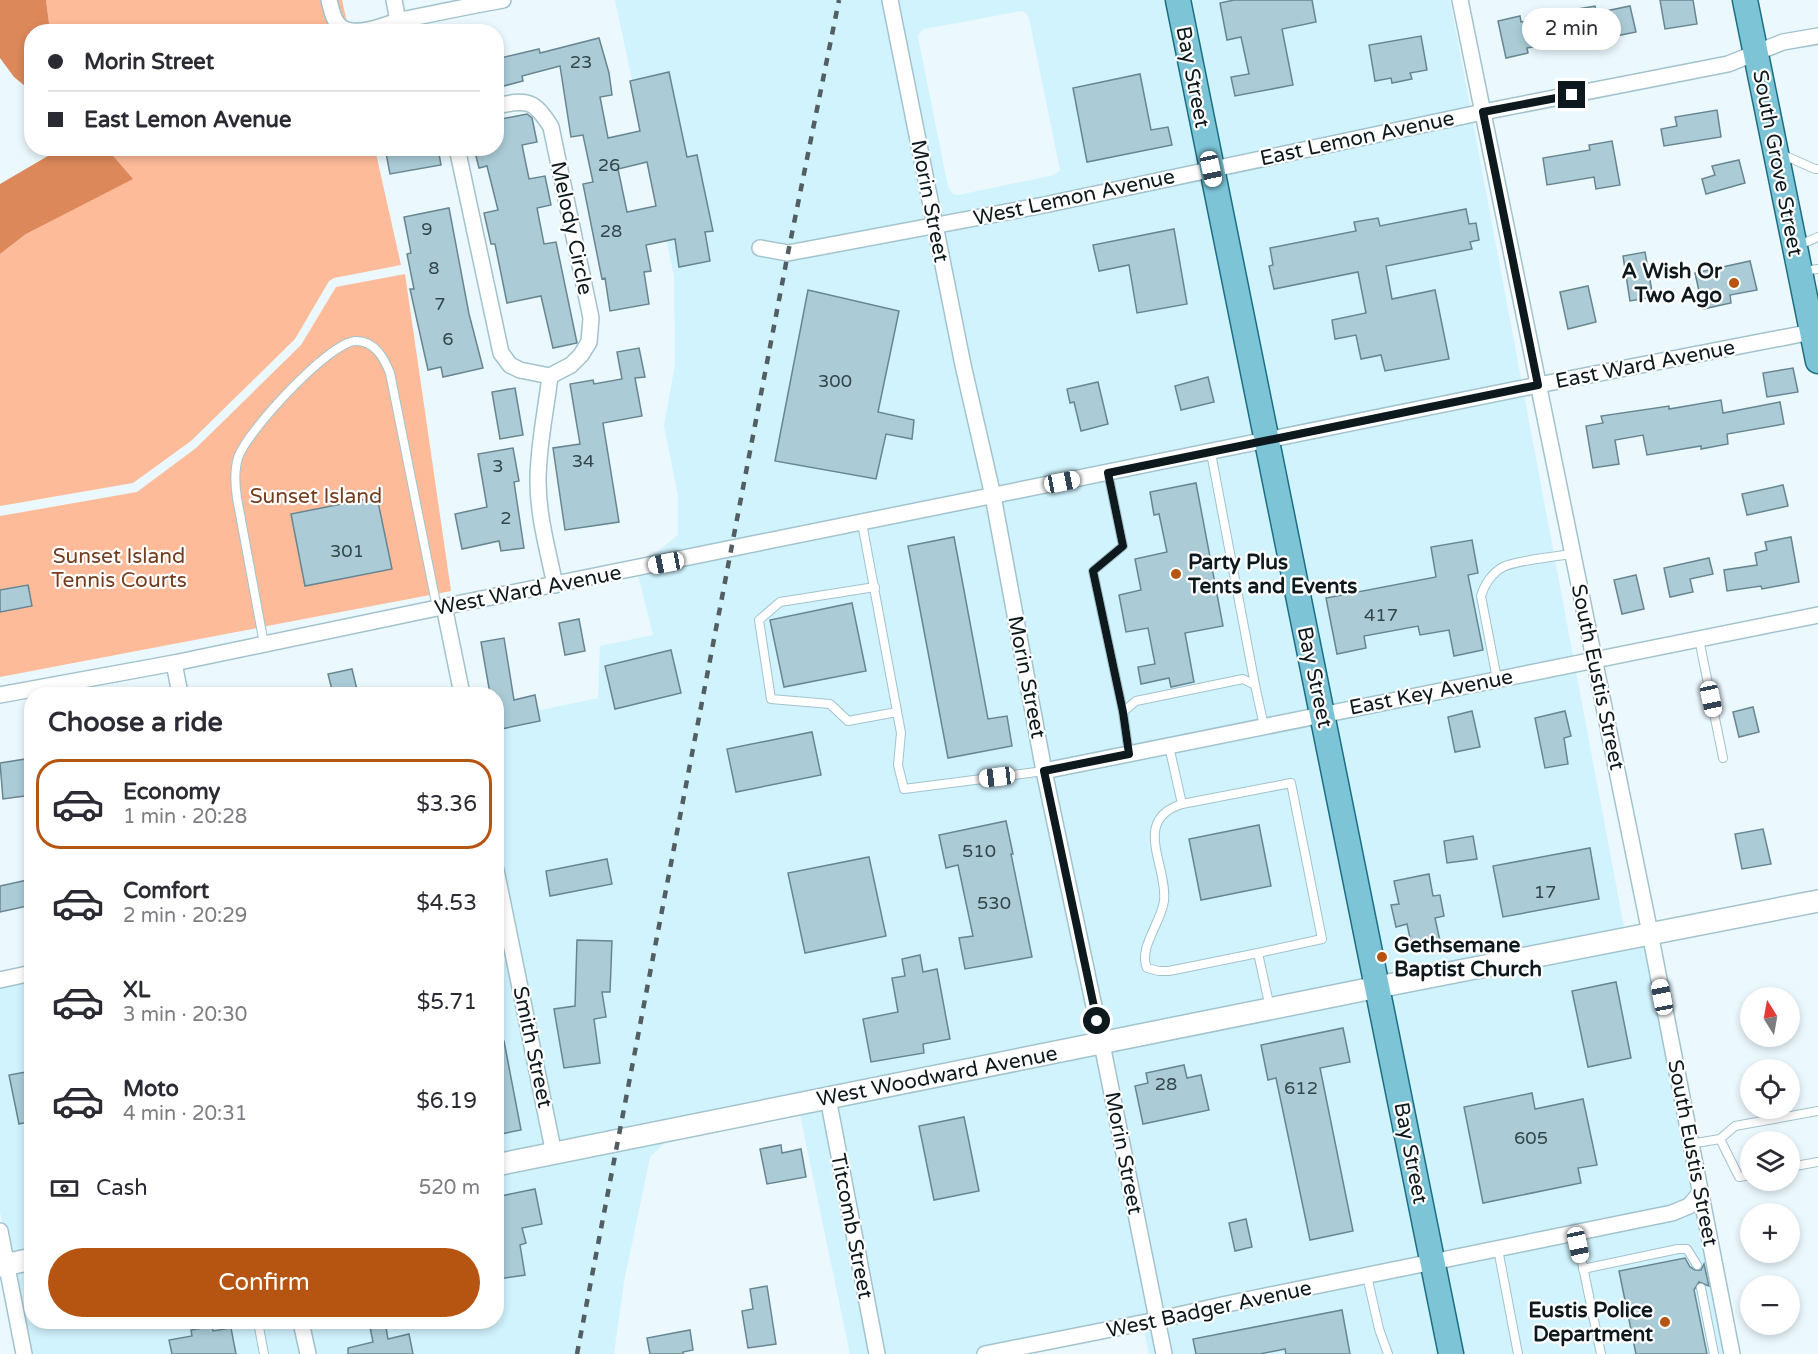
<!DOCTYPE html>
<html lang="en">
<head>
<meta charset="utf-8">
<style>
  body { margin:0; font-family:"Varela Round",sans-serif; background:#f7f7f7; color:#2b2b33; height:100vh; display:flex; flex-direction:column; font-size:22px; white-space:nowrap }
  * { box-sizing:border-box; margin:0 }
  p { font-size:20px; color:#7c7c81 }
  .icon { flex:none; width:33px; height:33px; fill:none; stroke:currentColor; stroke-width:2; stroke-linecap:round; stroke-linejoin:round }
  .map { position:relative; flex:1; overflow:hidden }
  .details { position:absolute; left:24px; top:687px; width:480px; height:642px; display:flex; flex-direction:column; background:#fff; border-radius:24px; box-shadow:0 3px 9px #0003 }
  .details>* { flex:none }
  .guide { position:absolute; left:24px; top:24px; width:480px; height:132px; border-radius:24px; box-shadow:0 3px 9px #0003; display:grid; align-content:center; height:132px; padding:0 24px; background:#fff }
  .needle { width:39px; rotate:349deg }
  .fabs { position:absolute; left:1740px; top:987px; display:grid; gap:12px }
  .fabs a { display:grid; place-items:center; width:60px; height:60px; border-radius:50%; background:#fff; box-shadow:0 3px 9px #0003; font-size:30px }
  .end { position:absolute; width:27px; height:27px; margin:-14px; border:8px solid #0d191d; background:#fff; box-shadow:0 0 0 3px #fff }
  .from { border-radius:50% }
  .bubble { position:absolute; height:42px; border-radius:21px; background:#fff; box-shadow:0 3px 9px #0003; font-size:20px; font-weight:600; line-height:42px; text-align:center }
  .car { position:absolute; width:18px; height:36px; margin:-18px -9px; border-radius:8px; box-shadow:0 0 4px 2px #0007; background:linear-gradient(#fff 24%,#345 0 40%,#fff 0 76%,#345 0 86%,#fff 0) }
  .guide b { display:flex; align-items:center; gap:21px; height:57px; font-size:22px }
  .guide b+b { border-top:2px solid #e1e1e2 }
  .guide i { width:15px; height:15px; background:#2b2b33 }
  ul { padding:0; list-style:none }
  li { display:flex; align-items:center; gap:18px; height:90px; margin:0 12px 9px; padding:0 12px; border:3px solid transparent; border-radius:24px }
  li div { flex:1 }
  li b { display:block; font-size:22px }
  li em { font-style:normal; font-weight:600 }
  li.active { border-color:#b65512 }
  li>.icon { width:54px; height:54px; stroke-width:1.5 }
  h2 { padding:0 24px; font-size:27px; line-height:72px }
  .pay { display:flex; align-items:center; gap:15px; height:66px; padding:0 24px; font-size:22px }
  .pay p { margin-inline-start:auto }
  .primary-button { display:flex; gap:12px; margin-top:auto; padding:12px 24px }
  .primary-button a { flex:1; height:69px; border-radius:36px; background:#b65512; color:#fff; font-size:24px; font-weight:600; line-height:69px; text-align:center }
  .map>svg:first-child { display:block }
  .built { fill:#d1f3fe; fill-rule:evenodd }
  .green { fill:#fdbb99 }
  .water { fill:#dc885a }
  .building { fill:#abccd7; stroke:#678690; stroke-width:1.5; fill-rule:evenodd }
  .lines { fill:none; stroke-linecap:round; stroke-linejoin:round }
  .lane-casing { stroke:#a2c3cd; stroke-width:10 }
  .street-casing { stroke:#a2c3cd; stroke-width:18 }
  .secondary-casing { stroke:#a2c3cd; stroke-width:24 }
  .primary-casing { stroke:#1d6e83; stroke-width:27 }
  .lane { stroke:#fff; stroke-width:8 }
  .street { stroke:#fff; stroke-width:15 }
  .secondary { stroke:#fff; stroke-width:21 }
  .primary { stroke:#7cc4d6; stroke-width:24 }
  .rail { stroke:#525e62; stroke-width:4.5; stroke-dasharray:8 8; stroke-linecap:butt }
  .route { stroke:#0d191d; stroke-width:8 }
  .poi-dot { fill:#b65512; stroke:#fff; stroke-width:2 }
  .labels { text-anchor:middle; stroke-width:4.5; stroke-linejoin:round; paint-order:stroke }
  .number-label { font-size:18px; fill:#34464c }
  .street-label { font-size:21px; fill:#0d191d; stroke:#fff }
  .poi-label { font-size:21px; font-weight:bold; fill:#0d191d; stroke:#fff; text-anchor:end }
  .park-label { font-size:21px; fill:#753d1d; stroke:#fff }
</style>
</head>
<body>
<div class="map">
<svg width="1818" height="1354" viewBox="0 0 1818 1354">
  <rect width="100%" height="100%" fill="#ebf8fd"/>
  <g class="built">
    <path d="M615,0H1168L1367,978L497,1154V965L518,958L497,837V719L598,698L600,646L653,635L635,563L657,552L678,535V496L664,426L675,364L674,276ZM1022,11L1026,13L1029,18L1060,170L1054,175L958,195L953,194L948,187L918,37L920,32L924,29Z"/>
    <polygon points="1188,0 1450,0 1624,927 1385,975"/>
    <polygon points="1655,943 1734,1354 1461,1354 1389,996"/>
    <polygon points="31,973 31,1248 8,1253 0,1212 0,979"/>
    <polygon points="1371,999 1441,1354 1149,1354 1142,1321 986,1354 850,1354 800,1115"/>
    <polygon points="666,1142 650,1157 624,1282 614,1354 28,1354 12,1274 31,1270 32,1322 496,1322 497,1176"/>
  </g>
  <g class="green">
    <polygon points="46,0 342,0 349,31 50,31"/>
    <polygon points="107,149 375,149 401,265 334,278 329,281 295,339 191,441 133,483 0,506 0,254 26,234 132,179"/>
    <polygon points="405,274 451,591 0,677 0,516 137,492 196,448 301,345 336,287"/>
  </g>
  <g class="water">
    <polygon points="0,0 46,0 50,31 32,32 31,91 14,77 0,58"/>
    <polygon points="52,149 107,149 133,179 26,234 0,254 0,184 53,153"/>
  </g>
  <g class="building">
    <polygon points="1234,0 1312,0 1316,22 1282,29 1293,85 1235,96 1231,77 1249,74 1241,37 1227,40 1220,3"/>
    <polygon points="1660,0 1693,0 1697,24 1665,29"/>
    <polygon points="1595,6 1596,13 1630,6 1636,32 1611,37 1610,32 1527,48 1528,53 1506,58 1498,21 1520,16 1521,22 1572,14 1572,10"/>
    <polygon points="1421,36 1427,70 1410,73 1412,79 1392,83 1391,78 1375,81 1369,45"/>
    <path d="M599,38L609,73L612,95L600,97L608,138L640,131L630,81L669,72L687,157L697,155L713,231L705,232L710,261L679,267L675,239L646,245L651,271L644,272L649,304L610,311L605,278L602,279L583,184L593,182L583,135L571,137L560,66L522,76L523,81L496,88V59L539,49L540,53ZM647,162L656,206L627,212L618,169Z"/>
    <polygon points="1140,74 1151,130 1168,127 1172,145 1087,162 1073,88"/>
    <polygon points="1717,110 1721,137 1664,146 1661,129 1677,126 1675,117"/>
    <polygon points="527,114 532,118 537,142 522,145 529,179 545,176 551,205 537,208 544,244 556,242 577,343 553,348 541,296 507,303 495,244 491,244 484,213 498,210 487,166 479,168 474,148 496,148 496,120"/>
    <polygon points="1612,141 1620,185 1596,189 1594,177 1547,185 1543,158 1590,150 1589,145"/>
    <polygon points="385,148 438,148 441,165 390,174"/>
    <polygon points="1739,160 1745,183 1706,194 1702,179 1715,175 1712,166"/>
    <polygon points="449,208 469,314 483,368 443,377 441,367 428,370 410,289 414,289 407,254 411,253 404,217"/>
    <polygon points="1466,209 1469,224 1476,223 1479,240 1470,242 1472,249 1386,266 1392,299 1435,290 1449,359 1385,371 1381,355 1361,359 1356,335 1335,339 1332,320 1366,313 1358,272 1274,289 1269,266 1273,265 1270,248 1356,231 1354,222 1378,218 1380,226"/>
    <polygon points="1174,229 1187,304 1137,313 1129,265 1099,271 1093,245"/>
    <polygon points="1645,252 1653,297 1630,301 1623,256"/>
    <polygon points="1750,261 1757,290 1730,295 1731,303 1703,309 1695,273"/>
    <polygon points="1588,286 1596,322 1568,329 1560,292"/>
    <polygon points="808,290 899,311 878,412 914,420 912,439 886,434 876,479 775,461"/>
    <polygon points="639,348 645,377 635,378 642,416 603,423 619,522 565,530 553,448 580,444 570,384 593,380 594,384 622,379 617,352"/>
    <polygon points="1793,368 1798,392 1767,397 1763,373"/>
    <polygon points="1208,377 1214,402 1181,410 1175,386"/>
    <polygon points="1098,382 1108,424 1081,431 1074,402 1070,403 1067,389"/>
    <polygon points="515,388 523,435 500,439 492,392"/>
    <polygon points="1721,400 1723,413 1780,402 1784,424 1727,434 1728,444 1701,449 1701,446 1647,455 1643,435 1615,440 1619,464 1593,468 1586,426 1603,423 1601,416 1669,406 1669,409"/>
    <polygon points="513,448 519,481 514,482 524,548 501,551 499,541 462,549 455,514 487,507 478,454"/>
    <polygon points="1196,483 1223,626 1185,633 1194,682 1171,687 1169,678 1141,684 1138,667 1155,664 1148,628 1126,632 1119,595 1141,590 1135,559 1167,552 1159,514 1154,515 1150,492"/>
    <polygon points="1783,485 1788,506 1747,515 1742,494"/>
    <polygon points="377,497 392,569 305,586 291,514"/>
    <polygon points="954,537 988,719 1007,716 1012,746 948,758 908,546"/>
    <polygon points="1791,537 1799,582 1762,589 1761,586 1727,591 1724,570 1757,565 1755,553 1767,550 1765,542"/>
    <polygon points="1472,540 1478,573 1468,575 1483,650 1454,656 1449,630 1420,635 1418,626 1364,636 1366,648 1337,654 1326,598 1436,577 1431,547"/>
    <polygon points="1709,558 1713,574 1690,579 1693,592 1670,597 1664,568"/>
    <polygon points="1636,575 1644,609 1622,614 1614,580"/>
    <polygon points="28,585 32,606 0,612 0,590"/>
    <polygon points="852,603 866,671 784,687 770,620"/>
    <polygon points="579,619 585,651 565,655 559,623"/>
    <polygon points="504,638 514,700 535,695 540,721 501,729 496,706 496,694 490,694 481,642"/>
    <polygon points="671,650 681,693 615,709 605,666"/>
    <polygon points="352,669 358,694 333,694 328,674"/>
    <polygon points="1753,707 1759,732 1739,737 1733,712"/>
    <polygon points="1472,711 1480,747 1455,752 1448,717"/>
    <polygon points="1565,711 1571,736 1564,738 1568,764 1545,768 1535,718"/>
    <polygon points="812,732 821,775 736,792 727,749"/>
    <polygon points="32,758 32,795 3,799 0,763"/>
    <polygon points="1006,821 1013,854 1011,854 1032,957 965,969 959,938 973,936 958,865 946,868 939,835"/>
    <polygon points="1259,825 1271,886 1201,900 1189,839"/>
    <polygon points="1763,829 1771,864 1742,869 1735,834"/>
    <polygon points="1473,836 1477,859 1447,863 1444,841"/>
    <polygon points="1590,848 1599,899 1503,917 1493,866"/>
    <polygon points="869,857 886,936 805,953 788,873"/>
    <polygon points="607,859 612,884 550,896 546,871"/>
    <polygon points="1429,874 1433,896 1440,895 1444,916 1435,918 1440,941 1412,947 1407,924 1396,927 1391,905 1399,904 1394,881"/>
    <polygon points="32,879 32,905 0,912 0,886"/>
    <polygon points="577,940 612,941 610,992 602,992 606,1017 594,1019 600,1063 564,1068 554,1009 575,1006"/>
    <polygon points="920,955 923,972 937,969 950,1039 923,1044 924,1053 871,1062 863,1019 898,1012 892,978 905,976 902,959"/>
    <polygon points="1616,982 1631,1058 1588,1067 1572,991"/>
    <polygon points="1343,1028 1350,1062 1320,1068 1353,1231 1310,1240 1276,1078 1268,1080 1261,1045"/>
    <polygon points="504,1041 521,1130 496,1135 496,1042"/>
    <polygon points="1184,1065 1187,1078 1201,1075 1209,1110 1143,1124 1135,1086 1148,1083 1146,1073"/>
    <polygon points="32,1071 32,1121 19,1124 9,1075"/>
    <polygon points="1532,1093 1535,1109 1583,1099 1597,1165 1578,1168 1581,1183 1483,1203 1464,1107"/>
    <polygon points="964,1117 979,1191 934,1200 919,1126"/>
    <polygon points="781,1145 782,1153 801,1149 806,1177 767,1184 760,1149"/>
    <polygon points="535,1189 542,1224 522,1228 526,1243 520,1245 525,1275 499,1279 496,1261 496,1197"/>
    <polygon points="1246,1219 1252,1247 1235,1251 1229,1223"/>
    <polygon points="1685,1258 1690,1267 1695,1270 1701,1270 1704,1264 1709,1286 1699,1282 1694,1290 1707,1354 1636,1354 1619,1271"/>
    <polygon points="767,1286 776,1344 748,1348 742,1311 753,1309 750,1289"/>
    <polygon points="1342,1310 1350,1354 1286,1354 1285,1349 1260,1354 1196,1354 1193,1339"/>
    <polygon points="369,1322 385,1322 388,1339 409,1334 413,1354 348,1354 348,1348 373,1342"/>
    <polygon points="212,1326 213,1331 231,1328 236,1354 172,1354 169,1340 192,1336 191,1330"/>
    <polygon points="690,1330 693,1350 683,1352 683,1354 650,1354 647,1338"/>
  </g>
  <g class="lines">
    <g class="lane-casing">
      <g id="lane">
        <polyline points="1781,154 1815,169 1818,169"/>
        <polyline points="1799,245 1818,237"/>
        <polyline points="1801,271 1818,269"/>
        <polyline points="1211,453 1255,685"/>
        <polyline points="1108,473 1123,546 1093,571 1123,712"/>
        <polyline points="862,523 901,733 898,765 904,789 1044,771"/>
        <polyline points="875,587 780,602 759,620 771,699 830,704 848,721 897,712"/>
        <polyline points="1699,639 1723,758"/>
        <path d="M264,644L237,498C235,485 234,471 238,458C246,432 330,341 356,341C375,341 384,358 390,373L437,608"/>
        <path d="M1497,679L1481,596C1484,585 1492,573 1503,567C1514,561 1557,556 1572,554"/>
        <polyline points="1169,746 1182,804 1291,783 1322,939 1258,953 1270,1008"/>
        <polyline points="1129,754 1123,712 1136,701 1243,679 1255,685 1264,726"/>
        <path d="M1182,804C1131,820 1168,866 1164,901C1161,923 1138,948 1147,968L1159,971H1169L1258,953"/>
        <polyline points="1720,1139 1739,1177 1750,1175"/>
        <polyline points="1690,1144 1720,1139 1735,1126 1818,1111"/>
        <polyline points="1790,1167 1818,1162"/>
        <polyline points="1576,1233 1601,1354"/>
        <polyline points="1498,1249 1518,1354"/>
        <polyline points="1583,1269 1678,1249 1687,1249 1697,1265"/>
        <polyline points="1367,1276 1379,1329 1388,1354"/>
        <polyline points="1701,1288 1714,1354"/>
        <polyline points="258,1322 264,1354"/>
      </g>
    </g>
    <g class="street-casing">
      <g id="street">
        <path d="M329,0C332,12 334,26 347,30C364,35 386,24 402,20C436,13 469,6 503,0"/>
        <polyline points="394,0 398,21"/>
        <polyline points="890,0 963,365 993,496 1044,771 1102,1044 1164,1354"/>
        <polyline points="1460,0 1650,933 1732,1354"/>
        <path d="M457,148L501,353L510,365L520,370L550,376L571,365L581,355L589,342L591,318L551,127C534,100 528,99 496,106"/>
        <polyline points="760,248 788,253 1044,205 1483,112 1728,64 1783,42 1818,36"/>
        <path d="M550,376C546,411 538,445 538,481C538,516 548,551 555,585"/>
        <polyline points="444,606 462,694"/>
        <polyline points="174,663 180,694"/>
        <polyline points="0,695 174,663 437,608 1538,385 1812,332"/>
        <polyline points="1044,771 1818,615"/>
        <polyline points="496,870 554,1154"/>
        <polyline points="0,980 32,973"/>
        <polyline points="828,1098 877,1354"/>
        <polyline points="0,1231 24,1354"/>
        <polyline points="301,1322 308,1354"/>
        <polyline points="985,1354 1157,1320 1222,1305 1672,1213 1689,1206 1701,1192"/>
      </g>
    </g>
    <g class="secondary-casing">
      <g id="secondary">
        <polyline points="496,1165 1378,987 1818,901"/>
        <polyline points="0,1266 32,1259"/>
      </g>
    </g>
    <g class="primary-casing">
      <g id="primary">
        <polyline points="1178,0 1451,1354"/>
        <polyline points="1745,0 1818,361"/>
      </g>
    </g>
    <use href="#lane" class="lane"/>
    <use href="#street" class="street"/>
    <use href="#secondary" class="secondary"/>
    <use href="#primary" class="primary"/>
    <polyline class="rail" points="577,1354 788,253 839,0"/>
  </g>
  <g class="lines">
    <polyline class="route" points="1097,1021 1044,771 1129,754 1123,712 1093,571 1123,546 1108,473 1538,385 1483,112 1572,95"/>
  </g>
  <g class="poi-dot">
    <circle cx="1734" cy="283" r="6"/>
    <circle cx="1176" cy="574" r="6"/>
    <circle cx="1382" cy="957" r="6"/>
    <circle cx="1665" cy="1322" r="6"/>
  </g>
  <g class="labels">
    <g class="number-label">
      <text x="581" y="68">23</text>
      <text x="609" y="171">26</text>
      <text x="427" y="235">9</text>
      <text x="611" y="237">28</text>
      <text x="434" y="274">8</text>
      <text x="440" y="310">7</text>
      <text x="448" y="345">6</text>
      <text x="835" y="387">300</text>
      <text x="583" y="467">34</text>
      <text x="498" y="472">3</text>
      <text x="506" y="524">2</text>
      <text x="347" y="557">301</text>
      <text x="1381" y="621">417</text>
      <text x="979" y="857">510</text>
      <text x="1545" y="898">17</text>
      <text x="994" y="909">530</text>
      <text x="1166" y="1090">28</text>
      <text x="1301" y="1094">612</text>
      <text x="1531" y="1144">605</text>
    </g>
    <g class="street-label">
      <text transform="translate(1193 77) rotate(79)" y="7">Bay Street</text>
      <text transform="translate(1357 138) rotate(-12)" y="7">East Lemon Avenue</text>
      <text transform="translate(1778 163) rotate(79)" y="7">South Grove Street</text>
      <text transform="translate(1074 197) rotate(-12)" y="7">West Lemon Avenue</text>
      <text transform="translate(930 201) rotate(79)" y="7">Morin Street</text>
      <text transform="translate(572 228) rotate(78)" y="7">Melody Circle</text>
      <text transform="translate(1645 364) rotate(-11)" y="7">East Ward Avenue</text>
      <text transform="translate(528 590) rotate(-11)" y="7">West Ward Avenue</text>
      <text transform="translate(1027 677) rotate(79)" y="7">Morin Street</text>
      <text transform="translate(1315 677) rotate(78)" y="7">Bay Street</text>
      <text transform="translate(1598 677) rotate(78)" y="7">South Eustis Street</text>
      <text transform="translate(1431 692) rotate(-11)" y="7">East Key Avenue</text>
      <text transform="translate(533 1047) rotate(78)" y="7">Smith Street</text>
      <text transform="translate(937 1076) rotate(-11)" y="7">West Woodward Avenue</text>
      <text transform="translate(1124 1153) rotate(79)" y="7">Morin Street</text>
      <text transform="translate(1411 1153) rotate(79)" y="7">Bay Street</text>
      <text transform="translate(1693 1153) rotate(79)" y="7">South Eustis Street</text>
      <text transform="translate(852 1226) rotate(79)" y="7">Titcomb Street</text>
      <text transform="translate(1209 1309) rotate(-12)" y="7">West Badger Avenue</text>
    </g>
    <g class="poi-label">
      <text x="1722" y="278">A Wish Or<tspan x="1722" dy="24">Two Ago</tspan></text>
      <text x="1188" y="569" text-anchor="start">Party Plus<tspan x="1188" dy="24">Tents and Events</tspan></text>
      <text x="1394" y="952" text-anchor="start">Gethsemane<tspan x="1394" dy="24">Baptist Church</tspan></text>
      <text x="1653" y="1317">Eustis Police<tspan x="1653" dy="24">Department</tspan></text>
    </g>
    <g class="park-label">
      <text x="316" y="503">Sunset Island</text>
      <text x="119" y="563">Sunset Island<tspan x="119" dy="24">Tennis Courts</tspan></text>
    </g>
  </g>
</svg>
<div class="fabs">
<a><svg class="needle" viewBox="-14 -14 28 28"><path d="M0-13l5 13h-10z" fill="#e53935"/><path d="M0 13l5-13h-10z" fill="#7c7c81"/></svg></a>
<a><svg class="icon" aria-label="locate" viewBox="0 0 24 24"><circle cx="12" cy="12" r="6"/><path d="M12 2v4M12 18v4M2 12h4M18 12h4"/></svg></a>
<a><svg class="icon" aria-label="layers" viewBox="0 0 24 24"><path d="M12 4l9 5-9 5-9-5zM3 14l9 5 9-5"/></svg></a>
<a>+</a>
<a>−</a>
</div>
<i class="end from" style="left:1097px;top:1021px"></i>
<i class="end" style="left:1572px;top:95px"></i>
<div class="bubble" style="left:1522px;top:8px;width:99px">2 min</div>
<i class="car" style="left:1211px;top:169px;rotate:168deg"></i>
<i class="car" style="left:1062px;top:482px;rotate:79deg"></i>
<i class="car" style="left:666px;top:563px;rotate:259deg"></i>
<i class="car" style="left:1711px;top:699px;rotate:168deg"></i>
<i class="car" style="left:997px;top:777px;rotate:263deg"></i>
<i class="car" style="left:1662px;top:997px;rotate:349deg"></i>
<i class="car" style="left:1578px;top:1245px;rotate:168deg"></i>
<div class="guide">
<b><i class="from"></i>Morin Street</b>
<b><i></i>East Lemon Avenue</b>
</div>
<section class="details">
<h2>Choose a ride</h2>
<ul>
<li class="active"><svg class="icon" aria-label="car" viewBox="0 0 24 24"><path d="M5 17H2v-5l4-1 3-4h7l3 4 3 1v5h-3M9 17h6M6 11h13"/><circle cx="7" cy="17" r="2"/><circle cx="17" cy="17" r="2"/></svg><div><b>Economy</b><p>1 min · 20:28</p></div><em>$3.36</em></li>
<li><svg class="icon" aria-label="car" viewBox="0 0 24 24"><path d="M5 17H2v-5l4-1 3-4h7l3 4 3 1v5h-3M9 17h6M6 11h13"/><circle cx="7" cy="17" r="2"/><circle cx="17" cy="17" r="2"/></svg><div><b>Comfort</b><p>2 min · 20:29</p></div><em>$4.53</em></li>
<li><svg class="icon" aria-label="car" viewBox="0 0 24 24"><path d="M5 17H2v-5l4-1 3-4h7l3 4 3 1v5h-3M9 17h6M6 11h13"/><circle cx="7" cy="17" r="2"/><circle cx="17" cy="17" r="2"/></svg><div><b>XL</b><p>3 min · 20:30</p></div><em>$5.71</em></li>
<li><svg class="icon" aria-label="car" viewBox="0 0 24 24"><path d="M5 17H2v-5l4-1 3-4h7l3 4 3 1v5h-3M9 17h6M6 11h13"/><circle cx="7" cy="17" r="2"/><circle cx="17" cy="17" r="2"/></svg><div><b>Moto</b><p>4 min · 20:31</p></div><em>$6.19</em></li>
</ul>
<div class="pay"><svg class="icon" aria-label="cash" viewBox="0 0 24 24"><path d="M3 7h18v10H3z"/><circle cx="12" cy="12" r="2"/></svg>Cash<p>520 m</p></div>
<div class="primary-button"><a>Confirm</a></div>
</section>
</div>
</body>
</html>
